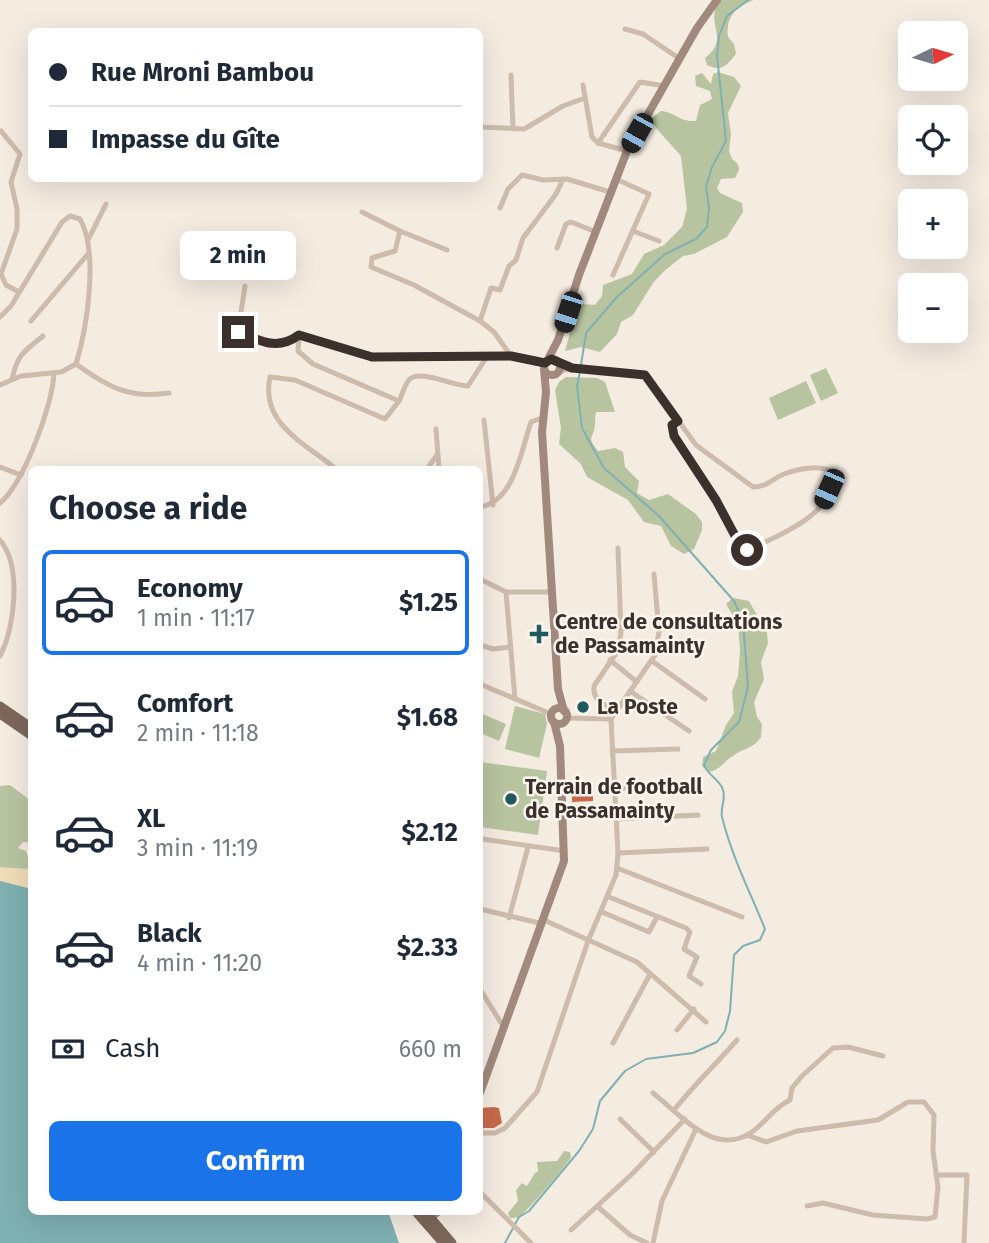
<!DOCTYPE html>
<html lang="en">
<head>
<meta charset="utf-8">
<style>
  body { margin:0; font-family:"Fira Sans",sans-serif; background:#f6f6f7; color:#1f2937; height:100vh; display:flex; flex-direction:column; font-size:26px; white-space:nowrap }
  * { box-sizing:border-box; margin:0 }
  p { font-size:23px; color:#747a83 }
  .icon { flex:none; width:38px; height:38px; fill:none; stroke:currentColor; stroke-width:2; stroke-linecap:round; stroke-linejoin:round }
  .map { position:relative; flex:1; overflow:hidden }
  .details { position:absolute; left:28px; top:466px; width:455px; height:749px; display:flex; flex-direction:column; background:#fff; border-radius:10px; box-shadow:0 7px 28px #0002 }
  .details>* { flex:none }
  .guide { position:absolute; left:28px; top:28px; width:455px; height:154px; border-radius:10px; box-shadow:0 7px 28px #0002; display:grid; align-content:center; height:154px; padding:0 21px; background:#fff }
  .needle { width:46px; rotate:85deg }
  .buttons { position:absolute; left:898px; top:21px; display:grid; gap:14px }
  .buttons a { display:grid; place-items:center; width:70px; height:70px; border-radius:10px; background:#fff; box-shadow:0 7px 28px #0002; font-size:35px }
  .end { position:absolute; width:32px; height:32px; margin:-16px; border:9px solid #3b302b; background:#fff; box-shadow:0 0 0 4px #fff }
  .from { border-radius:50% }
  .bubble { position:absolute; height:49px; border-radius:10px; background:#fff; box-shadow:0 7px 28px #0002; font-size:23px; font-weight:700; line-height:49px; text-align:center }
  .car { position:absolute; width:21px; height:42px; margin:-21px -10px; border-radius:9px; box-shadow:0 0 5px 2px #0007; background:linear-gradient(#222 24%,#8ab4d8 0 40%,#222 0 76%,#8ab4d8 0 86%,#222 0) }
  .guide b { display:flex; align-items:center; gap:24px; height:66px; font-size:26px }
  .guide b+b { border-top:2px solid #e0e1e3 }
  .guide i { width:18px; height:18px; background:#1f2937 }
  ul { padding:0; list-style:none }
  li { display:flex; align-items:center; gap:21px; height:105px; margin:0 14px 10px; padding:0 7px; border:4px solid transparent; border-radius:10px }
  li div { flex:1 }
  li b { display:block; font-size:26px }
  li em { font-style:normal; font-weight:700 }
  li.on { border-color:#1a73e8 }
  li>.icon { width:63px; height:63px; stroke-width:1.5 }
  h2 { padding:0 21px; font-size:32px; line-height:84px }
  .pay { display:flex; align-items:center; gap:18px; height:77px; padding:0 21px; font-size:26px }
  .pay p { margin-inline-start:auto }
  .action { display:flex; gap:14px; margin-top:auto; padding:14px 21px }
  .action a { flex:1; height:80px; border-radius:10px; background:#1a73e8; color:#fff; font-size:28px; font-weight:700; line-height:80px; text-align:center }
  .map>svg:first-child { display:block }
  .green { fill:#b8c4a0 }
  .sand { fill:#efdcb8 }
  .water { fill:#7fb0b2 }
  .lines { fill:none; stroke-linecap:round; stroke-linejoin:round }
  .stream { stroke:#7fb0b2; stroke-width:2 }
  .building { fill:#c8694b }
  .street { stroke:#cdbbac; stroke-width:5 }
  .secondary { stroke:#a18a7d; stroke-width:8 }
  .primary { stroke:#7d675c; stroke-width:9 }
  .route { stroke:#3b302b; stroke-width:9 }
  .poi-dot { fill:#1f5a5e; stroke:#fbf5ee; stroke-width:2.5 }
  .labels { text-anchor:middle; stroke-width:5; stroke-linejoin:round; paint-order:stroke }
  .poi-label { font-size:21px; font-weight:bold; fill:#3b302b; stroke:#fbf5ee; text-anchor:start }
</style>
</head>
<body>
<div class="map">
<svg width="989" height="1243" viewBox="0 0 989 1243">
  <rect width="100%" height="100%" fill="#f4ebe1"/>
  <g class="green">
    <path d="M720,0H753C735,8 726,16 728,37L734,44L736,54C726,66 722,72 707,65L705,58C732,38 703,24 720,0Z"/>
    <path d="M718,72L734,77L741,86L728,113L731,134L729,151L732,159L738,164L739,170L735,178L721,179L717,188L720,193L742,203L743,212L727,237L694,254L683,256L664,271L653,283L633,315L621,322L617,334L600,352L581,347L565,351L577,307L581,304L595,305L602,296L603,285L632,274L644,254L664,245L682,227L687,209L681,156C671,144 659,133 650,119L661,111C675,112 679,122 696,121L700,105L712,99L710,91L696,86L695,76L702,73L711,84L713,74Z"/>
    <polygon points="826,368 838,393 821,401 810,375"/>
    <path d="M566,377L597,378L605,382L615,412H596C595,416 595,420 595,424C594,441 585,434 598,451L615,448L623,452L625,467L639,481L637,493L649,500L668,494L696,514L702,522V530L694,549L684,554L671,546L661,526L644,522L628,500L587,477L581,464L559,444L561,428L555,390L559,382Z"/>
    <polygon points="806,381 816,403 778,420 769,398"/>
    <path d="M733,598L749,601L767,633L768,643L761,662L764,679L754,702L757,717L762,724L761,737C753,749 743,748 733,756C724,761 720,770 709,772L702,766L703,757L716,751L726,725L734,713L732,692L738,676L740,650L738,624L726,604Z"/>
    <polygon points="515,706 545,714 547,724 539,758 505,749"/>
    <polygon points="480,713 506,724 499,741 480,733"/>
    <polygon points="480,762 547,771 538,835 480,827"/>
    <polygon points="10,785 31,801 31,843 23,842 18,848 26,851 30,862 29,868 24,870 31,881 31,922 0,952 0,786"/>
    <path d="M564,1151L570,1152C570,1153 571,1155 571,1157C570,1161 526,1213 520,1216C517,1218 513,1218 510,1218L508,1213L518,1201L516,1190L522,1183L527,1186L535,1173L538,1171L537,1162L557,1161Z"/>
  </g>
  <polygon class="sand" points="0,867 31,869 31,889 0,881"/>
  <polygon class="water" points="0,881 31,889 32,1211 388,1211 399,1243 0,1243"/>
  <g class="lines">
    <g class="stream">
      <polyline points="581,365 586,333 617,297 665,254 696,239 707,227 709,208 706,186 712,167 726,141 717,55 719,36 727,16 748,0"/>
      <path d="M505,1243L519,1217L529,1211L579,1151L593,1129L600,1101L625,1071L646,1059L693,1053L717,1042L725,1031L730,1011L734,955L743,946L760,940L765,929C750,892 732,857 722,817C720,808 726,799 723,790C720,779 708,776 704,765L711,750L739,722L748,687L743,621L734,601L659,516L604,468L582,428L577,386L580,371"/>
    </g>
  </g>
  <g class="building">
    <polygon points="593,786 593,801 572,802 572,794 580,793 580,787"/>
    <polygon points="494,1107 499,1108 502,1123 494,1128 480,1128 480,1108"/>
  </g>
  <g class="lines">
    <g class="street">
      <polyline points="625,29 643,34 680,59"/>
      <polyline points="511,75 513,129"/>
      <polyline points="583,85 592,137 598,143 627,151"/>
      <polyline points="480,127 524,129 563,106 585,98"/>
      <polyline points="1,131 20,154 11,182 17,209 17,229 1,274 6,285 19,292"/>
      <polyline points="598,143 640,82 665,86"/>
      <polyline points="500,208 508,189 522,175 543,180 567,179 610,192"/>
      <polyline points="362,212 400,231 395,251 372,258 371,267 414,285 480,321 494,332 511,356"/>
      <polyline points="400,231 447,250"/>
      <polyline points="633,231 659,241"/>
      <polyline points="88,240 106,204"/>
      <polyline points="557,248 566,224 571,222 596,232"/>
      <polyline points="613,275 649,194 616,179"/>
      <path d="M245,286L238,332C259,341 278,350 299,336"/>
      <path d="M0,317L11,306L62,222L70,216L80,219C99,252 87,328 76,364L61,372L21,376L0,385"/>
      <polyline points="31,321 88,254"/>
      <polyline points="480,321 491,288 500,290 509,266 516,260 523,238 556,194 563,179"/>
      <polyline points="299,335 371,357 511,356 545,363"/>
      <path d="M299,335L298,351L313,364L399,401C402,395 404,386 409,380C418,368 454,386 468,386L486,358"/>
      <path d="M76,364C108,387 129,399 169,393"/>
      <path d="M559,364L572,368L645,375L696,445L753,487C768,487 771,479 784,474C798,469 815,465 829,470C846,511 771,539 745,551L674,436L672,425L678,421"/>
      <polyline points="558,372 572,368"/>
      <path d="M12,379C18,353 24,352 43,336"/>
      <polyline points="484,420 493,505"/>
      <polyline points="436,429 439,469"/>
      <polyline points="0,467 21,475"/>
      <path d="M336,469C305,443 260,424 270,377L295,380L385,419L399,401"/>
      <polyline points="427,469 437,455"/>
      <path d="M0,503C24,483 53,404 54,373"/>
      <path d="M480,507C514,502 521,451 531,422L542,418"/>
      <path d="M0,540C22,566 15,628 0,656"/>
      <polyline points="480,579 506,592 553,592"/>
      <polyline points="506,592 515,699"/>
      <polyline points="480,645 493,649 510,647"/>
      <polyline points="610,660 637,682"/>
      <polyline points="652,661 705,699"/>
      <polyline points="480,684 551,714"/>
      <polyline points="630,691 689,731"/>
      <path d="M615,711C604,704 592,700 594,686L619,649L621,631L618,548"/>
      <polyline points="566,718 611,719"/>
      <polyline points="612,751 678,749"/>
      <polyline points="614,789 677,785"/>
      <polyline points="616,819 698,815"/>
      <polyline points="482,839 565,851"/>
      <polyline points="618,853 707,849"/>
      <polyline points="617,868 742,917"/>
      <polyline points="609,897 686,928 690,932 684,949 697,957 689,976 701,984"/>
      <polyline points="480,909 543,924"/>
      <polyline points="602,912 649,932 657,917"/>
      <polyline points="509,918 528,847"/>
      <polyline points="544,920 637,962 706,1022"/>
      <polyline points="480,989 503,1026"/>
      <polyline points="677,1030 694,1009"/>
      <polyline points="613,1043 650,974"/>
      <path d="M653,1093C681,1115 715,1158 752,1132C766,1122 773,1108 790,1100L792,1088L802,1076L833,1048L848,1047L883,1056"/>
      <path d="M674,1110C694,1085 716,1064 737,1040"/>
      <polyline points="620,1119 654,1152"/>
      <polyline points="480,1133 495,1133 505,1128 537,1092 588,941 616,875 618,853 611,719 655,655 659,632 654,574"/>
      <polyline points="747,1135 766,1142 797,1131 878,1120 908,1102 924,1102 934,1115 933,1151 938,1187 935,1217 927,1219 873,1215 823,1203 807,1206"/>
      <polyline points="936,1175 967,1175 964,1243"/>
      <polyline points="480,1192 531,1243"/>
      <polyline points="598,1207 630,1235 647,1243"/>
      <polyline points="571,1230 631,1175 685,1119"/>
      <polyline points="653,1243 662,1201 696,1129"/>
    </g>
    <g class="secondary">
      <circle cx="552" cy="367" r="8"/>
      <polyline points="547,361 558,340 579,275 627,151 697,28 717,0"/>
      <polyline points="544,369 546,392 542,432 558,689 564,711"/>
      <circle cx="559" cy="716" r="8"/>
      <polyline points="480,1093 564,861 560,746 554,722"/>
      <polyline points="427,1221 439,1211"/>
    </g>
    <g class="primary">
      <polyline points="0,706 32,728"/>
      <polyline points="0,714 32,736"/>
      <polyline points="415,1211 443,1243"/>
      <polyline points="425,1211 452,1243"/>
    </g>
  </g>
  <g class="lines">
    <path class="route" d="M238,332C261,341 277,351 299,335L372,357L511,356L545,363L551,359L572,368L645,375L678,421L672,425L674,436L716,500L741,547L747,550"/>
  </g>
  <g class="poi-dot">
    <path d="M535.5 623.5h7v7h7v7h-7v7h-7v-7h-7v-7h7z"/>
    <circle cx="583" cy="707" r="7"/>
    <circle cx="511" cy="799" r="7"/>
  </g>
  <g class="labels">
    <g class="poi-label">
      <text x="555" y="629">Centre de consultations<tspan x="555" dy="24">de Passamainty</tspan></text>
      <text x="597" y="714">La Poste</text>
      <text x="525" y="794">Terrain de football<tspan x="525" dy="24">de Passamainty</tspan></text>
    </g>
  </g>
</svg>
<div class="buttons">
<a><svg class="needle" viewBox="-14 -14 28 28"><path d="M0-13l5 13h-10z" fill="#e53935"/><path d="M0 13l5-13h-10z" fill="#747a83"/></svg></a>
<a><svg class="icon" aria-label="locate" viewBox="0 0 24 24"><circle cx="12" cy="12" r="6"/><path d="M12 2v4M12 18v4M2 12h4M18 12h4"/></svg></a>
<a>+</a>
<a>−</a>
</div>
<i class="end from" style="left:747px;top:550px"></i>
<i class="end" style="left:238px;top:332px"></i>
<div class="bubble" style="left:180px;top:231px;width:116px">2 min</div>
<i class="car" style="left:637px;top:133px;rotate:209deg"></i>
<i class="car" style="left:568px;top:312px;rotate:198deg"></i>
<i class="car" style="left:829px;top:489px;rotate:204deg"></i>
<div class="guide">
<b><i class="from"></i>Rue Mroni Bambou</b>
<b><i></i>Impasse du Gîte</b>
</div>
<section class="details">
<h2>Choose a ride</h2>
<ul>
<li class="on"><svg class="icon" aria-label="car" viewBox="0 0 24 24"><path d="M5 17H2v-5l4-1 3-4h7l3 4 3 1v5h-3M9 17h6M6 11h13"/><circle cx="7" cy="17" r="2"/><circle cx="17" cy="17" r="2"/></svg><div><b>Economy</b><p>1 min · 11:17</p></div><em>$1.25</em></li>
<li><svg class="icon" aria-label="car" viewBox="0 0 24 24"><path d="M5 17H2v-5l4-1 3-4h7l3 4 3 1v5h-3M9 17h6M6 11h13"/><circle cx="7" cy="17" r="2"/><circle cx="17" cy="17" r="2"/></svg><div><b>Comfort</b><p>2 min · 11:18</p></div><em>$1.68</em></li>
<li><svg class="icon" aria-label="car" viewBox="0 0 24 24"><path d="M5 17H2v-5l4-1 3-4h7l3 4 3 1v5h-3M9 17h6M6 11h13"/><circle cx="7" cy="17" r="2"/><circle cx="17" cy="17" r="2"/></svg><div><b>XL</b><p>3 min · 11:19</p></div><em>$2.12</em></li>
<li><svg class="icon" aria-label="car" viewBox="0 0 24 24"><path d="M5 17H2v-5l4-1 3-4h7l3 4 3 1v5h-3M9 17h6M6 11h13"/><circle cx="7" cy="17" r="2"/><circle cx="17" cy="17" r="2"/></svg><div><b>Black</b><p>4 min · 11:20</p></div><em>$2.33</em></li>
</ul>
<div class="pay"><svg class="icon" aria-label="cash" viewBox="0 0 24 24"><path d="M3 7h18v10H3z"/><circle cx="12" cy="12" r="2"/></svg>Cash<p>660 m</p></div>
<div class="action"><a>Confirm</a></div>
</section>
</div>
</body>
</html>
